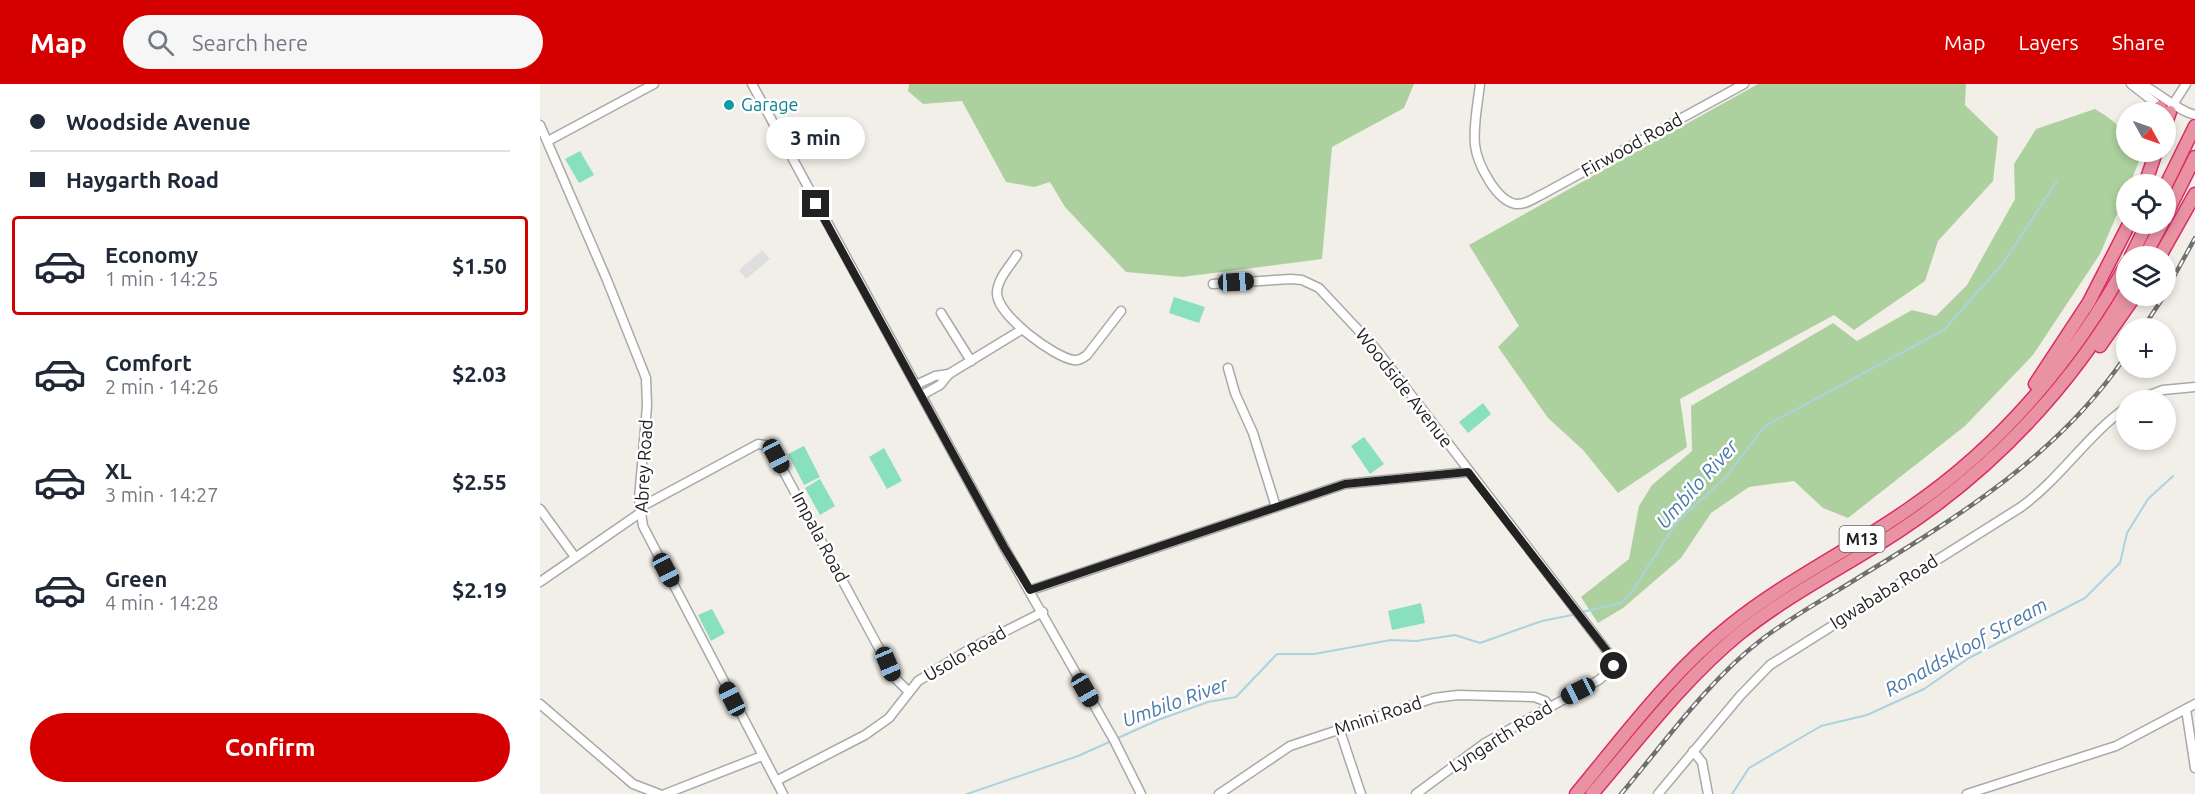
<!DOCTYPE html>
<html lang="en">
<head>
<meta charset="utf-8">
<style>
  body { margin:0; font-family:Ubuntu,sans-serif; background:#f6f6f7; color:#1f2937; height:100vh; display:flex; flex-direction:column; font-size:22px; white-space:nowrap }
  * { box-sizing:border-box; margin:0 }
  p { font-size:20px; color:#747a83 }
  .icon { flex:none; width:33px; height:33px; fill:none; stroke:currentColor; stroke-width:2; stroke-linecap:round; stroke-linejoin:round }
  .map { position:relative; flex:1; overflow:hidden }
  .panel { display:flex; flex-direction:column; background:#fff; width:540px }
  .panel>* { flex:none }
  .top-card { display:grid; align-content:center; height:132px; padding:0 30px; background:#fff }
  .needle { width:39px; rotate:130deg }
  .fabs { position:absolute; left:1576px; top:18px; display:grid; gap:12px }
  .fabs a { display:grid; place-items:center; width:60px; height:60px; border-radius:50%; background:#fff; box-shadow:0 3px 9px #0003; font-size:30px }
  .end { position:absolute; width:27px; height:27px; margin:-14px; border:8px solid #222; background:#fff; box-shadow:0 0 0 3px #fff }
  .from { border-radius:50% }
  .bubble { position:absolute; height:42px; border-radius:21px; background:#fff; box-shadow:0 3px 9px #0003; font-size:20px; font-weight:700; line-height:42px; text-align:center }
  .car { position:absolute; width:18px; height:36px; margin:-18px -9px; border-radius:8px; box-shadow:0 0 4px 2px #0007; background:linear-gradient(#222 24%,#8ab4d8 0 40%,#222 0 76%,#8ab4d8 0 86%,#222 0) }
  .top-card b { display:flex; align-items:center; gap:21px; height:57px; font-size:22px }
  .top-card b+b { border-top:2px solid #e0e1e3 }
  .top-card i { width:15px; height:15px; background:#1f2937 }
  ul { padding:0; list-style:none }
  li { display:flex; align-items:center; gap:18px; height:99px; margin:0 12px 9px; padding:0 18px; border:3px solid transparent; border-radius:6px }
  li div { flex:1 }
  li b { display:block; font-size:22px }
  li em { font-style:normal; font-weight:700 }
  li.selected { border-color:#d40000 }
  li>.icon { width:54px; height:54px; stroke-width:1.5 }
  .action { display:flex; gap:12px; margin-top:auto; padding:12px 30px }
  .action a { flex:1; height:69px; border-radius:36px; background:#d40000; color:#fff; font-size:24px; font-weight:700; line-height:69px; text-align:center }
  header { display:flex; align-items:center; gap:36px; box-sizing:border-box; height:84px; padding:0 30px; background:#d40000; color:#fff }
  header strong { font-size:28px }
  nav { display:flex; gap:33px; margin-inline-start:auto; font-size:21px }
  .search { width:420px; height:54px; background:#f6f6f7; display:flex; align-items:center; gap:15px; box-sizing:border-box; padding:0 21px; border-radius:33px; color:#747a83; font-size:22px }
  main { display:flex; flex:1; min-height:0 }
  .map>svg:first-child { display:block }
  .residential { fill:#e0dfdf }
  .forest { fill:#add19e }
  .pitch { fill:#88e0be }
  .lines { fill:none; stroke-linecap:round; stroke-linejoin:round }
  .stream { stroke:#aad3df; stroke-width:2 }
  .minor-casing { stroke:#a9a9a9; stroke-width:11 }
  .highway-casing { stroke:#dc2a67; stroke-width:15 }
  .minor { stroke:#fff; stroke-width:8 }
  .highway { stroke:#e892a2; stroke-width:12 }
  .rail-casing { stroke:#707070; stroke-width:4.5 }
  .rail { stroke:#fff; stroke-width:2; stroke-dasharray:7; stroke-linecap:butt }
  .route { stroke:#222; stroke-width:8 }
  .culture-dot { fill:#0f9aa8; stroke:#fff; stroke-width:2 }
  .labels { text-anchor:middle; stroke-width:5; stroke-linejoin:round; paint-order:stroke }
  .shield { fill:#fff; stroke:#646464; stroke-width:1.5 }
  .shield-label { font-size:16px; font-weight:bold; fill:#222 }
  .culture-label { font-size:18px; fill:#0d838f; stroke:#fff; text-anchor:start }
  .street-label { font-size:18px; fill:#222; stroke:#fff }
  .water-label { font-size:20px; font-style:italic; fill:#4a7aab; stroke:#fff }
</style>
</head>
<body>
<header>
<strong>Map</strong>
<div class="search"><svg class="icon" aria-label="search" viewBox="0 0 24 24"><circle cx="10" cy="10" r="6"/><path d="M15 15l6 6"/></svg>Search here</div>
<nav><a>Map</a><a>Layers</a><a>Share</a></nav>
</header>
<main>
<section class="panel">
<div class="top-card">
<b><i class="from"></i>Woodside Avenue</b>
<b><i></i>Haygarth Road</b>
</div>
<ul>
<li class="selected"><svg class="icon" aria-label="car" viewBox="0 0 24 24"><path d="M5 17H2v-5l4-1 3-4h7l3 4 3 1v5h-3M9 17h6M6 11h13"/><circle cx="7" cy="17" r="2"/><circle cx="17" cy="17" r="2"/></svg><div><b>Economy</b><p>1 min · 14:25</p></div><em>$1.50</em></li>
<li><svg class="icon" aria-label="car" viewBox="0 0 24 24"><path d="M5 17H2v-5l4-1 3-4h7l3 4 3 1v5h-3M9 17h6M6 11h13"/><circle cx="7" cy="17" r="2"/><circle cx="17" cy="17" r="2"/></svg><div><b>Comfort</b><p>2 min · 14:26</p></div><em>$2.03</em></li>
<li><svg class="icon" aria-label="car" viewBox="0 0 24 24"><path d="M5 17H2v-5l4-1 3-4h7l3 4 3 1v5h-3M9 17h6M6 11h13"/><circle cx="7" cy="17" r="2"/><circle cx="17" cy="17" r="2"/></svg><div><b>XL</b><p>3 min · 14:27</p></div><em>$2.55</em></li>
<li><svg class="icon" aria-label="car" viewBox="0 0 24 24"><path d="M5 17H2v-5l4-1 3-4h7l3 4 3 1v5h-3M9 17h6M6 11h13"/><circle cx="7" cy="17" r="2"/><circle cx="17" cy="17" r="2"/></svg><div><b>Green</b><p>4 min · 14:28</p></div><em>$2.19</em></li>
</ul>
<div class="action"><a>Confirm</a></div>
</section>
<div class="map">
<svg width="1655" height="710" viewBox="0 0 1655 710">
  <rect width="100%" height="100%" fill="#f2efe9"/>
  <polygon class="residential" points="222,166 230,175 206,195 199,186"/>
  <g class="forest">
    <polygon points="369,0 874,0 864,24 792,63 782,175 642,193 586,188 525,123 510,98 494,103 466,98 422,17 383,20 368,7"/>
    <polygon points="1218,0 1426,0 1425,21 1458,53 1453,97 1398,157 1385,197 1314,246 1294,231 1140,315 1147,363 1078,409 1043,366 1008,334 958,263 979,242 929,161"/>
    <path d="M1555,25C1574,37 1587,44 1587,68H1598L1599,77L1590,100H1587V107L1560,170L1493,271L1425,342L1308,434L1283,424L1254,397L1209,403L1171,429L1141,474L1083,524L1058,539L1041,513L1089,475L1099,422L1112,401L1152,367L1151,322L1293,239L1317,257L1372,226L1396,232L1427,201L1475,115L1474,80L1496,45Z"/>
  </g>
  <g class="pitch">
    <polygon points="40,67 54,91 39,99 25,75"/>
    <polygon points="634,213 665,223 659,239 629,229"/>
    <polygon points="943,319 951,330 928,349 919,338"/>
    <polygon points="824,353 844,380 830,390 811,362"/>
    <polygon points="264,362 280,393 264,401 248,370"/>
    <polygon points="344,364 362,397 347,405 329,373"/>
    <polygon points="280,395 295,422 280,431 265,404"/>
    <polygon points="881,519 885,539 852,546 848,527"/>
    <polygon points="172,525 185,549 171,557 158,531"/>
  </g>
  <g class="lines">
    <g class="stream">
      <polyline points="1042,528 1081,519 1091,509 1136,439 1184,395 1225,342 1404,246 1463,179 1517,97"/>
      <polyline points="427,710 538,672 618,636 668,618 696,613 737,570 774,570 851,556 876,557 915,551 940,559 1002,537 1037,530"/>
      <polyline points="1192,710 1209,684 1281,642 1327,631 1384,605 1429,574 1545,514 1580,479 1587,449 1608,415 1633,392"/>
    </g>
    <g class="minor-casing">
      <g id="minor">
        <polyline points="212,0 464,463 574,656 601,710"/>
        <path d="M940,0C938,19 933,41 935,61C937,79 956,117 976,120C986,121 994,114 1003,110L1204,0"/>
        <polyline points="1591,0 1623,25"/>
        <path d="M1601,0C1620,9 1636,26 1655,31"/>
        <polyline points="1632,22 1646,0"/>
        <polyline points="0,41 67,196 106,294 107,322 99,415 103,442 243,710"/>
        <polyline points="8,57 114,0"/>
        <path d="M477,171C470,182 458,194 457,208C455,230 515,274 534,276C539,277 543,274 547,271L581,227"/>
        <polyline points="673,200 751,195 762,196 779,204 836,265 1077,580 1059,596 945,659 876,710"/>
        <polyline points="401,229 431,277"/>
        <polyline points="688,284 695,309 713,349 736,423"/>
        <polyline points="376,301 395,292 409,290"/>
        <polyline points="382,311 400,301 409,290 481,246"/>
        <polyline points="1597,316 1623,306 1655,303"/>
        <polyline points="99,424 218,360 230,362 355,594 368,607"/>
        <polyline points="0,425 35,473"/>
        <polyline points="0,498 100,429"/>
        <polyline points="491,506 805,400 928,388"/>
        <polyline points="0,620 93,700 119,710"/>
        <polyline points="1646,625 1655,684"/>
        <polyline points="799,644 821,710"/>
        <polyline points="1153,667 1162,678 1168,710"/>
        <polyline points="236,697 325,651 349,634 378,597 430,565 503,528"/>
        <polyline points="125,710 222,672"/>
        <polyline points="679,710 750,662 894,614 918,611 994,613 1005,617 1010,623"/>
        <path d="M1118,710L1200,612L1230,581L1481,423C1521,394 1547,351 1587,323"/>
        <polyline points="1427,710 1576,662 1655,620"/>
      </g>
    </g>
    <g class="highway-casing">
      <g id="highway">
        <polyline points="1620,23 1620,28"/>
        <polyline points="1626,39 1630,28"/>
        <polyline points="1605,100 1616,68"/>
        <polyline points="1626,101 1655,42"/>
        <polyline points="1626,131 1655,73"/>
        <polyline points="1591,172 1607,140"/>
        <polyline points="1605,172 1622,140"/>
        <polyline points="1620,172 1655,110"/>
        <polyline points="1560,262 1595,212"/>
        <polyline points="1495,300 1549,218 1589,140"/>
        <path d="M1036,710C1085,651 1131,588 1192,540C1247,496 1312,465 1370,424C1461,362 1534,275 1587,179"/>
        <path d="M1052,710C1099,655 1143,596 1199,550C1249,510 1306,482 1359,447C1453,385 1530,303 1587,206"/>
      </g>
    </g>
    <use href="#minor" class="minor"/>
    <use href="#highway" class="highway"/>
    <g class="rail-casing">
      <g id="rail">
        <polyline points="1626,207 1655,154"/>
        <polyline points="1603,244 1624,212"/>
        <path d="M1081,710C1125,658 1167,598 1221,556C1252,532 1288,513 1321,492C1421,431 1521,369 1587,270"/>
      </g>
    </g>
    <use href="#rail" class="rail"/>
  </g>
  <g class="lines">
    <polyline class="route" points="276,120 464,463 490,506 805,400 928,388 1077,580 1074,582"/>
  </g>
  <circle class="culture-dot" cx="189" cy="21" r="6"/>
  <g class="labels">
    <rect class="shield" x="1299.5" y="442" width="45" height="26" rx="4.5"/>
    <g class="shield-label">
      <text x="1322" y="461">M13</text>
    </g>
    <g class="culture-label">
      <text x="201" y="27">Garage</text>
    </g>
    <g class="street-label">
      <text transform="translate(1092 61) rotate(-29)" y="6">Firwood Road</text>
      <text transform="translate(864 304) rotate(52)" y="6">Woodside Avenue</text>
      <text transform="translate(104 382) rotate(-87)" y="6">Abrey Road</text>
      <text transform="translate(280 453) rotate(62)" y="6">Impala Road</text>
      <text transform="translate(1344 508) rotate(-32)" y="6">Igwababa Road</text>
      <text transform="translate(425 570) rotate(-30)" y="6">Usolo Road</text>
      <text transform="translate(838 632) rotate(-18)" y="6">Mnini Road</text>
      <text transform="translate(961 653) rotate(-32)" y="6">Lyngarth Road</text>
    </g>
    <g class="water-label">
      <text transform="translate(1157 400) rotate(-48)" y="7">Umbilo River</text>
      <text transform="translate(1426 563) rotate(-29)" y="7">Ronaldskloof Stream</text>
      <text transform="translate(635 618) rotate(-20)" y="7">Umbilo River</text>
    </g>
  </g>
</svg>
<div class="fabs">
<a><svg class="needle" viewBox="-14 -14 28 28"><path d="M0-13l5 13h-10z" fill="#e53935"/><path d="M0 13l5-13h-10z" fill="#747a83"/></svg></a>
<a><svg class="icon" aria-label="locate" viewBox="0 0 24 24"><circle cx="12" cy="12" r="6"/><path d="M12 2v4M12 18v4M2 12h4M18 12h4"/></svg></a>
<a><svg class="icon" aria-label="layers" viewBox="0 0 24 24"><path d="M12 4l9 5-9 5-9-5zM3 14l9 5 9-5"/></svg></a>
<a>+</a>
<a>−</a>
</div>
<i class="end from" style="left:1074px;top:582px"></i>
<i class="end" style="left:276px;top:120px"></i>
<div class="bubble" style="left:226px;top:33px;width:99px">3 min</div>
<i class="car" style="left:696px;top:198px;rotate:87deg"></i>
<i class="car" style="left:236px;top:372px;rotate:152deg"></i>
<i class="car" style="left:126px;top:486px;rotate:152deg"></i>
<i class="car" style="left:348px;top:580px;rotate:157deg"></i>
<i class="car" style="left:545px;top:606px;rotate:150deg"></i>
<i class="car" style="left:1038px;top:607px;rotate:243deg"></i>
<i class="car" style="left:192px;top:615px;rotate:333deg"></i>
</div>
</main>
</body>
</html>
